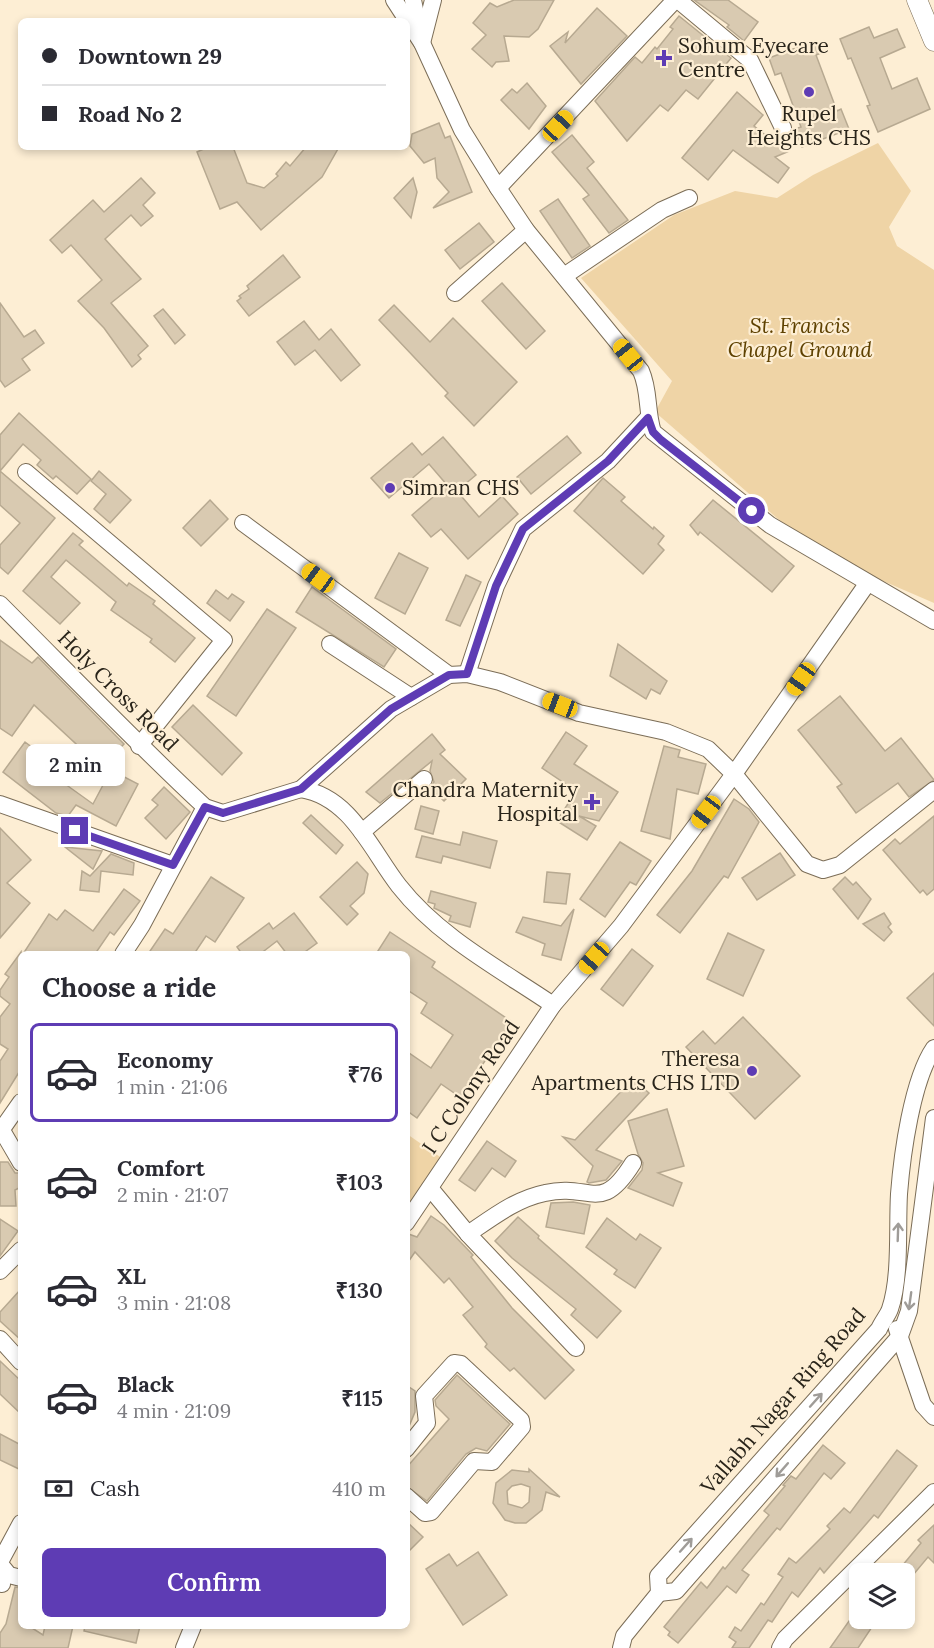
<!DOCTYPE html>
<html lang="en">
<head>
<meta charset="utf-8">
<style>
  body { margin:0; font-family:Lora,serif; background:#f2f2f3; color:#2b2b33; height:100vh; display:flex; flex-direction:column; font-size:22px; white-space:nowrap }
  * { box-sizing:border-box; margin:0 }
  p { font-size:20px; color:#7c7c81 }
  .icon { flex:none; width:33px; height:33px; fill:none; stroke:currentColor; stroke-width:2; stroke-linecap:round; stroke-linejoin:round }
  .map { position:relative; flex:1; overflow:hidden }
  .details { position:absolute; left:18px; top:951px; width:392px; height:678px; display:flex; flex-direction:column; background:#fff; border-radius:9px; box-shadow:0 3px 9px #0003 }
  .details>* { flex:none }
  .banner { position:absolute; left:18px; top:18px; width:392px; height:132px; border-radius:9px; box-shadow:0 3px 9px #0003; display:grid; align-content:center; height:132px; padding:0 24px; background:#fff }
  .buttons { position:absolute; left:849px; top:1563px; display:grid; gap:12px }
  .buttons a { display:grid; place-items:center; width:66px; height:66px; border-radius:9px; background:#fff; box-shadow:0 3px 9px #0003; font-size:30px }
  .end { position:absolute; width:27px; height:27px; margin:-14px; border:8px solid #5e3cb4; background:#fff; box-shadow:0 0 0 3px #fff }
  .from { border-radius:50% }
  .bubble { position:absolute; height:42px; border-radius:9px; background:#fff; box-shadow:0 3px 9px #0003; font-size:20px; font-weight:600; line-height:42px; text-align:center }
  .car { position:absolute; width:18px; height:36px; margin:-18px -9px; border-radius:8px; box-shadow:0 0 4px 2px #0007; background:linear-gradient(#f5c518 24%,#345 0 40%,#f5c518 0 76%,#345 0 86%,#f5c518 0) }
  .banner b { display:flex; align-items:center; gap:21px; height:57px; font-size:22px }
  .banner b+b { border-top:2px solid #e1e1e2 }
  .banner i { width:15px; height:15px; background:#2b2b33 }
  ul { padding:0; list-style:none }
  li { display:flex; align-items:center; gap:18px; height:99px; margin:0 12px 9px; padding:0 12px; border:3px solid transparent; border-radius:9px }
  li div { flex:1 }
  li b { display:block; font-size:22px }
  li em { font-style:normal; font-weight:600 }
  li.current { border-color:#5e3cb4 }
  li>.icon { width:54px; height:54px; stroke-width:1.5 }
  h2 { padding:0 24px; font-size:27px; line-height:72px }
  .pay { display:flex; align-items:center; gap:15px; height:66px; padding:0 24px; font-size:22px }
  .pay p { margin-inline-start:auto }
  .primary-button { display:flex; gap:12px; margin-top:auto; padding:12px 24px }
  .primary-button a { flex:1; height:69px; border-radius:9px; background:#5e3cb4; color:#fff; font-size:24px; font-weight:600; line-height:69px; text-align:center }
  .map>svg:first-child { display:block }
  .green { fill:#efd4a6 }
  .building { fill:#d9cab1; stroke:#b7a991; stroke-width:1.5; fill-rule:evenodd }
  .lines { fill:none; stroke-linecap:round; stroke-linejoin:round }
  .minor-casing { stroke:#7b6d57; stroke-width:18 }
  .major-casing { stroke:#7b6d57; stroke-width:21 }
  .minor { stroke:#fff; stroke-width:16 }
  .major { stroke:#fff; stroke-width:20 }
  .oneway { stroke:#9f9c98 }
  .route { stroke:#5e3cb4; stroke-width:8 }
  .poi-dot { fill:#5e3cb4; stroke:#fdeed4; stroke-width:2 }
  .labels { text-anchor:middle; stroke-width:4.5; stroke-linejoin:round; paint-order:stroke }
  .poi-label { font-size:21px; fill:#29241a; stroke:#fdeed4; text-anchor:start }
  .park-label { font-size:21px; font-style:italic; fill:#5e4100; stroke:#fdeed4 }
  .street-label { font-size:21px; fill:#29241a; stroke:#fdeed4 }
</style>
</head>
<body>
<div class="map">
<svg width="934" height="1648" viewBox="0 0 934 1648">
  <rect width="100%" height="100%" fill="#fdeed4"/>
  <g class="green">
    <polygon points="878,143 911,191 889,227 897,246 934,270 934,603 816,552 655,412 672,381 581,278 674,215 735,191 777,198 813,175"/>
    <polygon points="407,1134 443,1159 407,1209"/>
  </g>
  <g class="building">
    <polygon points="514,0 554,0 538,29 529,37 504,36 509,61 496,62 492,67 472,49 486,35 473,23 490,3 497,7"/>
    <polygon points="694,0 728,0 758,22 744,41 727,27 729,25"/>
    <polygon points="597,8 627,36 581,84 550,46 568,32 565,43"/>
    <polygon points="679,16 731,58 698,99 686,90 668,111 660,105 627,141 595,101 635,57 642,63 655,47 657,49 673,29 670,27"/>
    <polygon points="869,27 874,38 897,29 905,47 880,58 892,89 917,78 930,109 878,132 867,106 870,105 851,58 848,59 840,39"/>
    <polygon points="812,42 817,42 821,53 816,55 837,111 841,109 849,129 802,147 795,129 801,127 781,73 775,75 769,58"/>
    <polygon points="527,83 546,106 529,129 501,100 512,89 517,93"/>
    <polygon points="737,92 763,115 754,126 787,152 775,157 789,168 778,183 733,150 708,180 682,158"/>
    <polygon points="439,123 445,138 450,136 472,192 433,208 449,192 437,178 435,158 424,163 410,146 412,134"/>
    <polygon points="572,135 594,162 587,168 628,220 609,233 583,199 589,195 552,152"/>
    <polygon points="208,147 233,147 247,183 264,188 278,176 276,174 286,162 290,166 306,147 339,147 322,177 261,230 237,202 220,209 197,152"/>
    <polygon points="141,178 155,193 143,205 153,216 141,226 131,215 105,239 141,279 111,303 148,346 138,355 141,359 132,367 104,328 78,301 102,280 71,245 62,253 50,240 93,200 104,212"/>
    <polygon points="413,178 417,192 411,218 394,198"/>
    <polygon points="558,199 590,246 572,258 540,211"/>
    <polygon points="479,223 494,242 460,269 445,250"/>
    <polygon points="283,255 300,277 249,316 237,301 241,298 239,296 249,289 247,286"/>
    <polygon points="502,283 545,331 526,349 482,301"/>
    <polygon points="0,303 24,337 35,330 44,343 22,359 30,370 5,387 0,380"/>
    <polygon points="394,305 430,342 453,318 517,382 474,426 445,396 448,393 379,320"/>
    <polygon points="163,309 185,335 175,344 154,316"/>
    <polygon points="304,321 319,340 331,329 360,365 341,381 315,350 295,365 277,342"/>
    <polygon points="19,413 91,479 77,494 56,476 53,479 37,465 41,460 23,444 0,471 0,435"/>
    <polygon points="567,436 581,453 531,494 517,477"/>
    <polygon points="443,437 476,475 457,491 479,517 502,496 518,514 468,559 441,529 431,537 412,515 447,485 429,464 389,498 371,478 412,443 422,455"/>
    <polygon points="0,471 55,518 8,574 0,567 0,545 20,523 0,505"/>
    <polygon points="99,471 131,500 110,523 94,509 106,494 91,481"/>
    <polygon points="603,478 625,497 621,501 653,529 654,527 664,536 658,544 664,550 643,574 574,511"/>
    <polygon points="210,500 228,519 201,546 183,528"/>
    <polygon points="713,500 794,566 772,592 700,532 698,535 690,525"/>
    <polygon points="73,533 83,541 79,545 127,586 129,583 155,601 153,604 195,638 175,662 150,642 152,639 111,610 116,602 66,560 51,577 80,603 60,624 23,591"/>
    <polygon points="399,553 428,568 405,614 375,598"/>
    <polygon points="466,575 481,582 460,626 446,620"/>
    <polygon points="312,587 396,649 384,667 296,612"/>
    <polygon points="216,590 228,599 232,594 244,602 230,621 207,603"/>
    <polygon points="267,609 296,628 236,716 207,696"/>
    <polygon points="0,640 32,663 38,657 124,744 102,768 34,705 12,736 0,728"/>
    <polygon points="618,644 667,681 660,694 651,689 646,699 610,676"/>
    <polygon points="840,696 885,751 901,738 934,780 909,797 898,783 856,813 837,787 842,784 798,730"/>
    <polygon points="193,705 242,753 222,775 172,727"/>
    <polygon points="566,732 587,746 574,764 618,792 599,821 579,816 596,826 587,840 557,821 576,791 542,768"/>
    <polygon points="432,734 445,750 440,754 466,779 444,801 430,788 434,782 430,771 432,761 380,803 366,792"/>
    <polygon points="25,742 49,760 46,765 50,768 47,771 93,804 111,770 138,784 116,826 76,805 68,816 56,813 3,772"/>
    <polygon points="664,746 680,750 678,757 706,764 698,794 677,789 670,839 641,831"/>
    <polygon points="164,787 190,812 166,839 145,818 158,805 152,800"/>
    <polygon points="734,799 749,809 759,822 728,878 724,876 680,933 657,915 692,871"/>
    <polygon points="421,806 439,811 433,834 415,829"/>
    <polygon points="311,815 343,845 336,854 303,823"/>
    <polygon points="934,816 934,889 927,895 923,890 920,893 883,850 895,839 900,844"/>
    <polygon points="0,828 31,860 7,883 30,903 0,938"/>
    <polygon points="463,832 497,841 490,868 443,856 441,863 416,857 422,836 460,845"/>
    <polygon points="620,842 651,861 636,885 630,882 605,917 580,899"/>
    <polygon points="65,847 102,851 93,869"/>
    <polygon points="780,853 795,875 757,900 742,878"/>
    <polygon points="111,854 134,863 133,875 101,871 99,892 80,890 82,871 90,876"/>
    <polygon points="357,862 368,874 364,893 350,906 358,914 347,925 320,897"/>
    <polygon points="547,872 570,874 566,904 544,902"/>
    <polygon points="211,877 244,898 215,942 206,936 194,954 148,954 165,929 173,934"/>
    <polygon points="845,877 853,885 856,882 871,899 858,919 833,889"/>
    <polygon points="124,889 140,901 114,935 110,932 95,954 23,954 49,914 57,920 65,910 93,931"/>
    <polygon points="431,891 476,903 470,927 449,921 451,916 434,908 435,904 428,902"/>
    <polygon points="574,909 561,960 542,955 545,944 516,932 523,917 561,926"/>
    <polygon points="294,913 317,943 302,954 287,954 277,941 260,954 242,954 237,947 269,923 273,929"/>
    <polygon points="884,913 891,924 888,927 892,932 884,941 863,924"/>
    <polygon points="390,932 435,962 432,967 512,1022 460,1097 441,1084 417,1118 406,1110 406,1051 431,1068 453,1035 421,1013 427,1003 406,989 406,954 376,954"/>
    <polygon points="728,933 764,950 743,996 707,979"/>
    <polygon points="632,949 653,966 623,1006 601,989"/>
    <polygon points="21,952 21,1069 0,1103 0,1061 8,1049 0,1044 0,1017 10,1004 0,996 0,990 9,977 5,974"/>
    <polygon points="934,973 934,1026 907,998"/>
    <polygon points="743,1017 800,1076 755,1119 686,1047 703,1031 715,1044"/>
    <polygon points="633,1079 649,1093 596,1150 622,1161 606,1180 589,1183 587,1182 593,1166 563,1137 575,1140"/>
    <polygon points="667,1109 684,1166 658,1173 682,1183 673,1206 628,1188 642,1170 643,1163 638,1154 628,1121"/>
    <polygon points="487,1141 516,1161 505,1177 492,1168 475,1191 459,1180"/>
    <polygon points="0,1162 8,1162 15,1173 19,1173 19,1188 15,1190 16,1206 0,1206"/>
    <polygon points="573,1202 590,1205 584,1234 546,1227 551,1203"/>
    <polygon points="431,1216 444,1225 473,1255 471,1257 512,1308 574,1370 545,1399 514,1368 510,1371 485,1347 487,1344 463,1315 473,1307 449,1278 444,1283 415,1252 406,1265 406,1233 417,1237"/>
    <polygon points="518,1217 539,1236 538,1238 621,1311 597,1338 571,1315 576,1309 512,1258 495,1241"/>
    <polygon points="607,1218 636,1240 640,1234 661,1248 635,1288 614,1274 617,1270 586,1247"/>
    <polygon points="0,1219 18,1231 0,1256"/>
    <polygon points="21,1289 21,1340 0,1321 0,1312"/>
    <polygon points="0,1361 21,1381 21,1414 0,1394"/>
    <polygon points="457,1375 510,1424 487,1451 476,1448 466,1454 427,1501 406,1486 406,1468 449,1419 436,1406 435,1400"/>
    <polygon points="406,1385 415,1391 415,1412 407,1431"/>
    <polygon points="0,1434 21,1445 21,1470 0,1460"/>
    <polygon points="823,1445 845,1463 831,1479 824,1473 780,1530 777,1528 742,1570 749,1575 736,1593 727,1586 678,1643 668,1635 670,1632 664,1627 701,1582 707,1588 723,1567 725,1569 769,1515 764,1511 785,1486 783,1485 791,1476 796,1479"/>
    <polygon points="897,1450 917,1466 878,1518 874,1515 824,1573 820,1568 798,1597 792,1592 772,1622 768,1620 749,1648 732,1648 736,1642 729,1637 735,1627 741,1631 761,1603 764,1605 783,1577 778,1574 789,1558 796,1563 830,1529 827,1526 844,1508 850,1513"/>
    <path d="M529,1469L560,1497L546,1492L542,1510L526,1523H515L505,1520L493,1503L496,1483L512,1470L529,1472ZM521,1484L530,1487L529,1502L522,1508L508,1504L507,1491L512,1486Z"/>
    <polygon points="406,1521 423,1537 406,1554"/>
    <polygon points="934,1525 934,1563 928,1557 908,1581 904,1574 897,1572 921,1543 918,1540"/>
    <polygon points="478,1552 507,1595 463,1625 426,1569 449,1554 457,1566"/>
    <polygon points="15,1587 21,1588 21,1626 29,1626 43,1635 45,1626 73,1626 68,1648 0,1648 0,1633 6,1624"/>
    <polygon points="854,1614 872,1627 858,1648 830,1648"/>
    <polygon points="85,1626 140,1626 136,1643 84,1631"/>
  </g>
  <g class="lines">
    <g class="minor-casing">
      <g id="minor">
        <path d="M394,0L422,43L462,130L498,188L526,230L641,371C650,391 646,411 653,432L770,525L934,621"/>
        <polyline points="413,0 420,34"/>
        <polyline points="678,0 750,60 783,128"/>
        <polyline points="422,43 433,0"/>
        <polyline points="498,188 675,0"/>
        <polyline points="564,276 662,210 689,198"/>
        <polyline points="455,293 526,230"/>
        <polyline points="26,472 224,640 139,746"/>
        <polyline points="243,523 449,675"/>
        <path d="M0,604C68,672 135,742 205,807L223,813L301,789L391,709L449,675L467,674L500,682L579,713L666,732L708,749L734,774L807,864L823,870L840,865L934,790"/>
        <polyline points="330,644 411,697"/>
        <polyline points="467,674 496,586 523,529 608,461 648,418"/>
        <path d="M301,789C351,797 371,850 399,886C439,937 500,969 553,1005"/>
        <polyline points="0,804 173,865"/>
        <polyline points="362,832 424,779"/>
        <polyline points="123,954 142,925 205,807"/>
        <polyline points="0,1127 21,1163"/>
        <polyline points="2,1129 21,1102"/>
        <polyline points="430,1188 468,1234 576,1348"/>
        <polyline points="406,1223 553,1005 621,926 734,774 867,584"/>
        <path d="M468,1234C493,1217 516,1199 545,1193C591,1182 600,1216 633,1163"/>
        <polyline points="0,1271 21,1250"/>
        <polyline points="897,1329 923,1405 934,1417"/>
        <polyline points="0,1339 21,1362"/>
        <polyline points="406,1449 427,1423 424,1396 454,1363 461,1364 521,1420 522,1427 492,1462 474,1461 431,1512 425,1513 406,1496"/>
        <polyline points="0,1562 21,1523"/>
        <polyline points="0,1564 9,1575 21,1578"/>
        <polyline points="0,1583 2,1584"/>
        <polyline points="659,1593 676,1591 900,1336 909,1311 934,1118"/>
        <polyline points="184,1648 193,1626"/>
        <path d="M621,1648L624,1636L659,1593L658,1576L879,1329C882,1322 888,1315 890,1309C901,1277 897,1228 899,1194C902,1155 912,1080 934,1048"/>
        <polyline points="780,1648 785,1639 934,1492"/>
      </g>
    </g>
    <g class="major-casing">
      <polyline id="major" points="917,0 934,41"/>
    </g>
    <use href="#minor" class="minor"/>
    <use href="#major" class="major"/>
  </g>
  <defs><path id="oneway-shaft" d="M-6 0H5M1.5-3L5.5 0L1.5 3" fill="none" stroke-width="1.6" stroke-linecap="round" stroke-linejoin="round" transform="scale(1.5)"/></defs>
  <g class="oneway">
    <use href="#oneway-shaft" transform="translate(898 1232) rotate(-88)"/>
    <use href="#oneway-shaft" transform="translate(910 1301) rotate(98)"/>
    <use href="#oneway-shaft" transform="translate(816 1400) rotate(-48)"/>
    <use href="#oneway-shaft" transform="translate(782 1470) rotate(131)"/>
    <use href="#oneway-shaft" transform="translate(686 1545) rotate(-48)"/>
  </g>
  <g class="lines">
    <polyline class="route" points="75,831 173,865 205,807 223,813 301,789 391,709 449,675 467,674 496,586 523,529 608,461 648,418 653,432 661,440 752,511"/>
  </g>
  <g class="poi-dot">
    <path d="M661 49h6v6h6v6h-6v6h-6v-6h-6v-6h6z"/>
    <circle cx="809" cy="92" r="6"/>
    <circle cx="390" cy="488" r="6"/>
    <path d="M589 793h6v6h6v6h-6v6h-6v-6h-6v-6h6z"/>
    <circle cx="752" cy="1071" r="6"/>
  </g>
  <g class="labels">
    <g class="poi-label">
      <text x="678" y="53">Sohum Eyecare<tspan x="678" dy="24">Centre</tspan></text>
      <text x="809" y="121" text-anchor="middle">Rupel<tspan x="809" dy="24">Heights CHS</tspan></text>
      <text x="402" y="495">Simran CHS</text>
      <text x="578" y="797" text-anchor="end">Chandra Maternity<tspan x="578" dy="24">Hospital</tspan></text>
      <text x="740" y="1066" text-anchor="end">Theresa<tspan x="740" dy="24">Apartments CHS LTD</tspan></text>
    </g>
    <g class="park-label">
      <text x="800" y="333">St. Francis<tspan x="800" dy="24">Chapel Ground</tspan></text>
    </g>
    <g class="street-label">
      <text transform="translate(118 691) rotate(45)" y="7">Holy Cross Road</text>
      <text transform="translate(471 1087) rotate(-56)" y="7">I C Colony Road</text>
      <text transform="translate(783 1401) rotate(-49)" y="7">Vallabh Nagar Ring Road</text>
    </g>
  </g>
</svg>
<div class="buttons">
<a><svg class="icon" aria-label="layers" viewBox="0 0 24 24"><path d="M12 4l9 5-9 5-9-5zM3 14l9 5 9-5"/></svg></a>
</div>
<i class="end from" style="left:752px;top:511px"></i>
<i class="end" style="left:75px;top:831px"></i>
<div class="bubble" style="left:26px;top:744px;width:99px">2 min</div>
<i class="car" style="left:558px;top:126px;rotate:43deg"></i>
<i class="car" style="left:628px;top:355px;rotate:321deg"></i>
<i class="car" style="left:318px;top:578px;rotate:306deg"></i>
<i class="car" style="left:801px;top:679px;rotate:215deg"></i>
<i class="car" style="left:560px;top:705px;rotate:291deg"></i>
<i class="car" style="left:706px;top:812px;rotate:217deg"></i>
<i class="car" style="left:594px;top:958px;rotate:221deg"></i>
<div class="banner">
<b><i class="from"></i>Downtown 29</b>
<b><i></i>Road No 2</b>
</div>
<section class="details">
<h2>Choose a ride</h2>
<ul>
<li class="current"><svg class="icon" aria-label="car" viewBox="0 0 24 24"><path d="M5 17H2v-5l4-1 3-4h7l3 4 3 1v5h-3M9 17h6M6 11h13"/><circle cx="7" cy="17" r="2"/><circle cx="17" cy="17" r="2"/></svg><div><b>Economy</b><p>1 min · 21:06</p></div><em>₹76</em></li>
<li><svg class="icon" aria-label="car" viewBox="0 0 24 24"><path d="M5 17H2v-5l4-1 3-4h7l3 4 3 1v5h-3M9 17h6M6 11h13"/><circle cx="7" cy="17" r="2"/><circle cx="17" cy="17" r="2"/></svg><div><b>Comfort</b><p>2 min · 21:07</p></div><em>₹103</em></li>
<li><svg class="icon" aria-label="car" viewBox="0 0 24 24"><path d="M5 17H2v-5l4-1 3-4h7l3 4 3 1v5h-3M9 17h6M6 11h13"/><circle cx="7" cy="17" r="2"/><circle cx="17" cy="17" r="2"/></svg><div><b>XL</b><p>3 min · 21:08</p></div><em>₹130</em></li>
<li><svg class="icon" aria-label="car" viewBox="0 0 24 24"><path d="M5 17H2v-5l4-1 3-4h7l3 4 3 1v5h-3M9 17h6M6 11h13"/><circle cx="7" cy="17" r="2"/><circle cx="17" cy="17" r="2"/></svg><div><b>Black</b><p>4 min · 21:09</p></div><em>₹115</em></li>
</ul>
<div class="pay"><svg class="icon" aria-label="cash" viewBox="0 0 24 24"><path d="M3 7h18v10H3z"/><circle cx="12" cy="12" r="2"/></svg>Cash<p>410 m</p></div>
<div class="primary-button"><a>Confirm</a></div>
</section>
</div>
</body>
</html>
